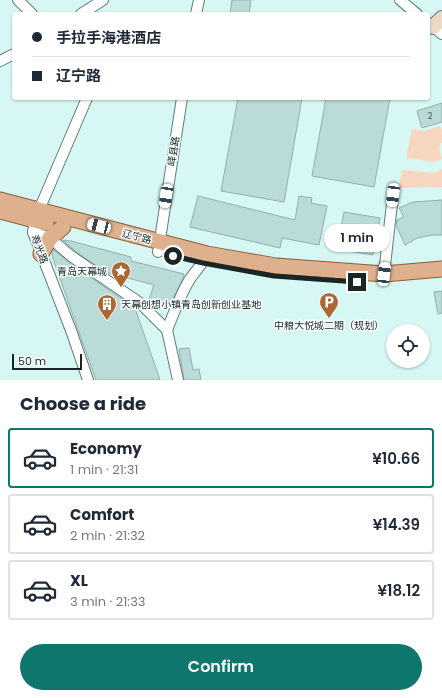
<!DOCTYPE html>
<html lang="en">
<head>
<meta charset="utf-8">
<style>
  body { margin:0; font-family:Poppins,"Noto Sans SC",sans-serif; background:#f2f2f3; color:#1f2937; height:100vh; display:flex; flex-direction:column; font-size:15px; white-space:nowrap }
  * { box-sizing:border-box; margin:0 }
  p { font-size:13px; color:#747a83 }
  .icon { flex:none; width:22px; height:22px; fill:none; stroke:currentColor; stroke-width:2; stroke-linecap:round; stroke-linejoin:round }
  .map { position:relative; height:380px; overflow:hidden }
  .panel { display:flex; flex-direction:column; background:#fff; flex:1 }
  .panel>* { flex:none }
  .guide { position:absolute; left:12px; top:12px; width:418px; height:88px; border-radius:4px; box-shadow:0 1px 3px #0004; display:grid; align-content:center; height:88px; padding:0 20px; background:#fff }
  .tools { position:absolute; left:386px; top:324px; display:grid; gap:8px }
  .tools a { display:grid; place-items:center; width:44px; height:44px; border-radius:50%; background:#fff; box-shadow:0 1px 3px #0004; font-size:20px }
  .scale { position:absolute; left:12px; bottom:10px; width:70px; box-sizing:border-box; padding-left:4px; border:2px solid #1a2626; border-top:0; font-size:11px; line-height:14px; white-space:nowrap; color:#1a2626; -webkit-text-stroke:3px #f7fefd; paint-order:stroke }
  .end { position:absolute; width:18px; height:18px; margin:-9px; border:5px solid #1a2626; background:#fff; box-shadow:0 0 0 2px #fff }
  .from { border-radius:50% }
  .bubble { position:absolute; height:28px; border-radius:14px; background:#fff; box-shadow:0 1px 3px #0004; font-size:13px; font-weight:600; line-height:28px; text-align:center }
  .car { position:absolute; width:12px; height:24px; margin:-12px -6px; border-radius:5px; box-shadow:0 0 3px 1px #0007; background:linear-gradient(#fff 24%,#345 0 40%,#fff 0 76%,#345 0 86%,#fff 0) }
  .guide b { display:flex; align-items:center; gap:14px; height:38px; font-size:15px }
  .guide b+b { border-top:1px solid #e0e1e3 }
  .guide i { width:10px; height:10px; background:#1f2937 }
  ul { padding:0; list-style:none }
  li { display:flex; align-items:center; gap:12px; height:60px; margin:0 8px 6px; padding:0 12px; border:2px solid #e0e1e3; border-radius:4px }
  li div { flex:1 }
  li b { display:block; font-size:15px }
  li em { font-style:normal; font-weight:600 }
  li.active { border-color:#0f766e }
  li>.icon { width:36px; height:36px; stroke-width:1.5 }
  h2 { padding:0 20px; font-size:18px; line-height:48px }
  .button { display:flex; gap:8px; margin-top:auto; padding:8px 20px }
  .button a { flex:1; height:46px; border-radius:24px; background:#0f766e; color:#fff; font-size:16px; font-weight:600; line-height:46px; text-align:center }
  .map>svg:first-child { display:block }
  .green { fill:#f8d7c1 }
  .building { fill:#badbd8; stroke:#90afad }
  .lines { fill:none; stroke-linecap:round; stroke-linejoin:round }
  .street-casing { stroke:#5f7d7b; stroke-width:12 }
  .secondary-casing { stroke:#5f7d7b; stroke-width:16 }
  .primary-casing { stroke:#8b5e38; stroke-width:17 }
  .street { stroke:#fff; stroke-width:10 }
  .secondary { stroke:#eed8c6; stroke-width:14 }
  .primary { stroke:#deb08e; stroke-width:15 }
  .route { stroke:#1a2626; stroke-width:5 }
  .labels { text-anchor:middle; stroke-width:3; stroke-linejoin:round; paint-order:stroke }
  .number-label { font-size:8px; fill:#425352 }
  .street-label { font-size:10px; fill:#1a2626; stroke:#f7fefd }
  .poi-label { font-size:10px; fill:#1a2626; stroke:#f7fefd; text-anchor:end }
</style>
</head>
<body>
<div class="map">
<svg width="442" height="380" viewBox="0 0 442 380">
  <rect width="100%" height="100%" fill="#d6f7f4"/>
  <g class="green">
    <polygon points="440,126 442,130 442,143 440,144 439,150 442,159 433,162 406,158 412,129 423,131"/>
    <polygon points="442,169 442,187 399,188 402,170 434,173"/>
  </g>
  <g class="building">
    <polygon points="232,0 251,0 249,14 230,14"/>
    <polygon points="238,98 302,98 284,202 221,191"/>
    <polygon points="326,98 390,98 374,187 312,176"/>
    <polygon points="442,103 442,122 422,128 417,111"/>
    <polygon points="198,196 295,220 299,196 312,198 311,203 327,206 319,245 282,238 280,248 190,227"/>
    <polygon points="442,200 442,235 433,235 417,238 405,245 396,225 397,220 404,217 399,208 413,202"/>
    <polygon points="344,212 380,218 373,255 337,249"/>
    <polygon points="63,240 71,241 131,257 131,261 184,274 183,279 170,304 149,299 154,285 105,272 75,251"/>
    <polygon points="54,250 67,261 135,308 160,380 96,380 53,259 52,252"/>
    <polygon points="442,291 442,313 438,314 434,292"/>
    <polygon points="189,348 193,370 199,369 201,380 184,380 179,349"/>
  </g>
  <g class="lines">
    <g class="street-casing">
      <g id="street">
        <polyline points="18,0 32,14"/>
        <polyline points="400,0 417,14"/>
        <polyline points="81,14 103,0"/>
        <polyline points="196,14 199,0"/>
        <polyline points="428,23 442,34"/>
        <polyline points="0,61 14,54"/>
        <polyline points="87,98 39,210 35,220 33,232 72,333 88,380"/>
        <path d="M33,232L50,238L71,256L140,303L167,330C174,313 180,295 190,279C196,270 203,264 207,254"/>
        <polyline points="158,252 182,98"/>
        <polyline points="384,274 393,195"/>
        <polyline points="167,330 178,380"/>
      </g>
    </g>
    <g class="secondary-casing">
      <polyline id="secondary" points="433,27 442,18"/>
    </g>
    <g class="primary-casing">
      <g id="primary">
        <polyline points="0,200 207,254 276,266 384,274 442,269"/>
        <polyline points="0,211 46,223"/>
        <polyline points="41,254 50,238 63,227"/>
      </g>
    </g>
    <use href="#street" class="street"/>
    <use href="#secondary" class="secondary"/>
    <use href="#primary" class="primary"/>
  </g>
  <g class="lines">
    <polyline class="route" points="173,256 203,263 274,276 357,282"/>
  </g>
  <defs>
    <g id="sight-pin" transform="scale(1)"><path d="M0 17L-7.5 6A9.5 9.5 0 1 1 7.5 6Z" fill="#aa6734" stroke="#f7fefd"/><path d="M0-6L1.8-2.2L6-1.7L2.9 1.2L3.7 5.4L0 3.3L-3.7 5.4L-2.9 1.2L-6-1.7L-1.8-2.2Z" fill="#fff"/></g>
    <g id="parking-pin" transform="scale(1)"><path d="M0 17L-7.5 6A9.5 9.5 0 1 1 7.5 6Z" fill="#aa6734" stroke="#f7fefd"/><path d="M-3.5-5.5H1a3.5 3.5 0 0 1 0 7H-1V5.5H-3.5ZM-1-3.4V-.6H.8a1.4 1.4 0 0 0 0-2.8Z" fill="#fff"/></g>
    <g id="building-pin" transform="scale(1)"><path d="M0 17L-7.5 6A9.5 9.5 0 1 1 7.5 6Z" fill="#aa6734" stroke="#f7fefd"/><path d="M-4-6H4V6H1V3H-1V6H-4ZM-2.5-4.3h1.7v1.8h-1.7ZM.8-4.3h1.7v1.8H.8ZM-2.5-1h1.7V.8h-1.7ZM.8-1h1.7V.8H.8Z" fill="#fff"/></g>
  </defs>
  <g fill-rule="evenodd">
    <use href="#sight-pin" x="121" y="271"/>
    <use href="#parking-pin" x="329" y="302"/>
    <use href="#building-pin" x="107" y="304"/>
  </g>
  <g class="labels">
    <g class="number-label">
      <text x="430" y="119">2</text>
    </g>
    <g class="street-label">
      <text transform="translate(173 151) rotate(-81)" y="4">峄县路</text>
      <text transform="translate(137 236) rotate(15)" y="4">辽宁路</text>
      <text transform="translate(40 249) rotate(70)" y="4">寿光路</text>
    </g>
    <g class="poi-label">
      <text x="107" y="275">青岛天幕城</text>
      <text x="121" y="308" text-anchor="start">天幕创想小镇青岛创新创业基地</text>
      <text x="329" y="329" text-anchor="middle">中粮大悦城二期（规划）</text>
    </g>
  </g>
</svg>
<div class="tools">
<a><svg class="icon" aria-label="locate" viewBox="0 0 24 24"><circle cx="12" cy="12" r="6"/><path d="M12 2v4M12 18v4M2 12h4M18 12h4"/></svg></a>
</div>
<div class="scale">50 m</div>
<i class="end from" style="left:173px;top:256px"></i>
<i class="end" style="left:357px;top:282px"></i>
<div class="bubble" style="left:324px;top:224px;width:66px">1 min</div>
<i class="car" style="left:393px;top:195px;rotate:187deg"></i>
<i class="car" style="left:166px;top:196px;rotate:189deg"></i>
<i class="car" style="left:99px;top:226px;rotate:285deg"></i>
<i class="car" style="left:384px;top:274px;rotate:7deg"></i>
<div class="guide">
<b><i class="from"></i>手拉手海港酒店</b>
<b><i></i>辽宁路</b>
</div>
</div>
<section class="panel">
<h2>Choose a ride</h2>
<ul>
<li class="active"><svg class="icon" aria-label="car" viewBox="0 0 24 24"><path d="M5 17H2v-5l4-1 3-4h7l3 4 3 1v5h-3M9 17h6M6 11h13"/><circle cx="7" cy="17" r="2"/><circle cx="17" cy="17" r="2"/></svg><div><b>Economy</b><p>1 min · 21:31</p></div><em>¥10.66</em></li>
<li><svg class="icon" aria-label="car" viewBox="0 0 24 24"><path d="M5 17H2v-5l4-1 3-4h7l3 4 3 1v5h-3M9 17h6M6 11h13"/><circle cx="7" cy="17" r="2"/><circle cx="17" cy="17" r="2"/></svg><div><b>Comfort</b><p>2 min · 21:32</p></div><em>¥14.39</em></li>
<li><svg class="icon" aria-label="car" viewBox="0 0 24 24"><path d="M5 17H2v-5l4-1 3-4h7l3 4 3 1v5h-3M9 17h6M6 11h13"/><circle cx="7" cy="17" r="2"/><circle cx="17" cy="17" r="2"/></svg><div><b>XL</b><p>3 min · 21:33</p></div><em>¥18.12</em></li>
</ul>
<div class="button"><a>Confirm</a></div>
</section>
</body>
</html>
